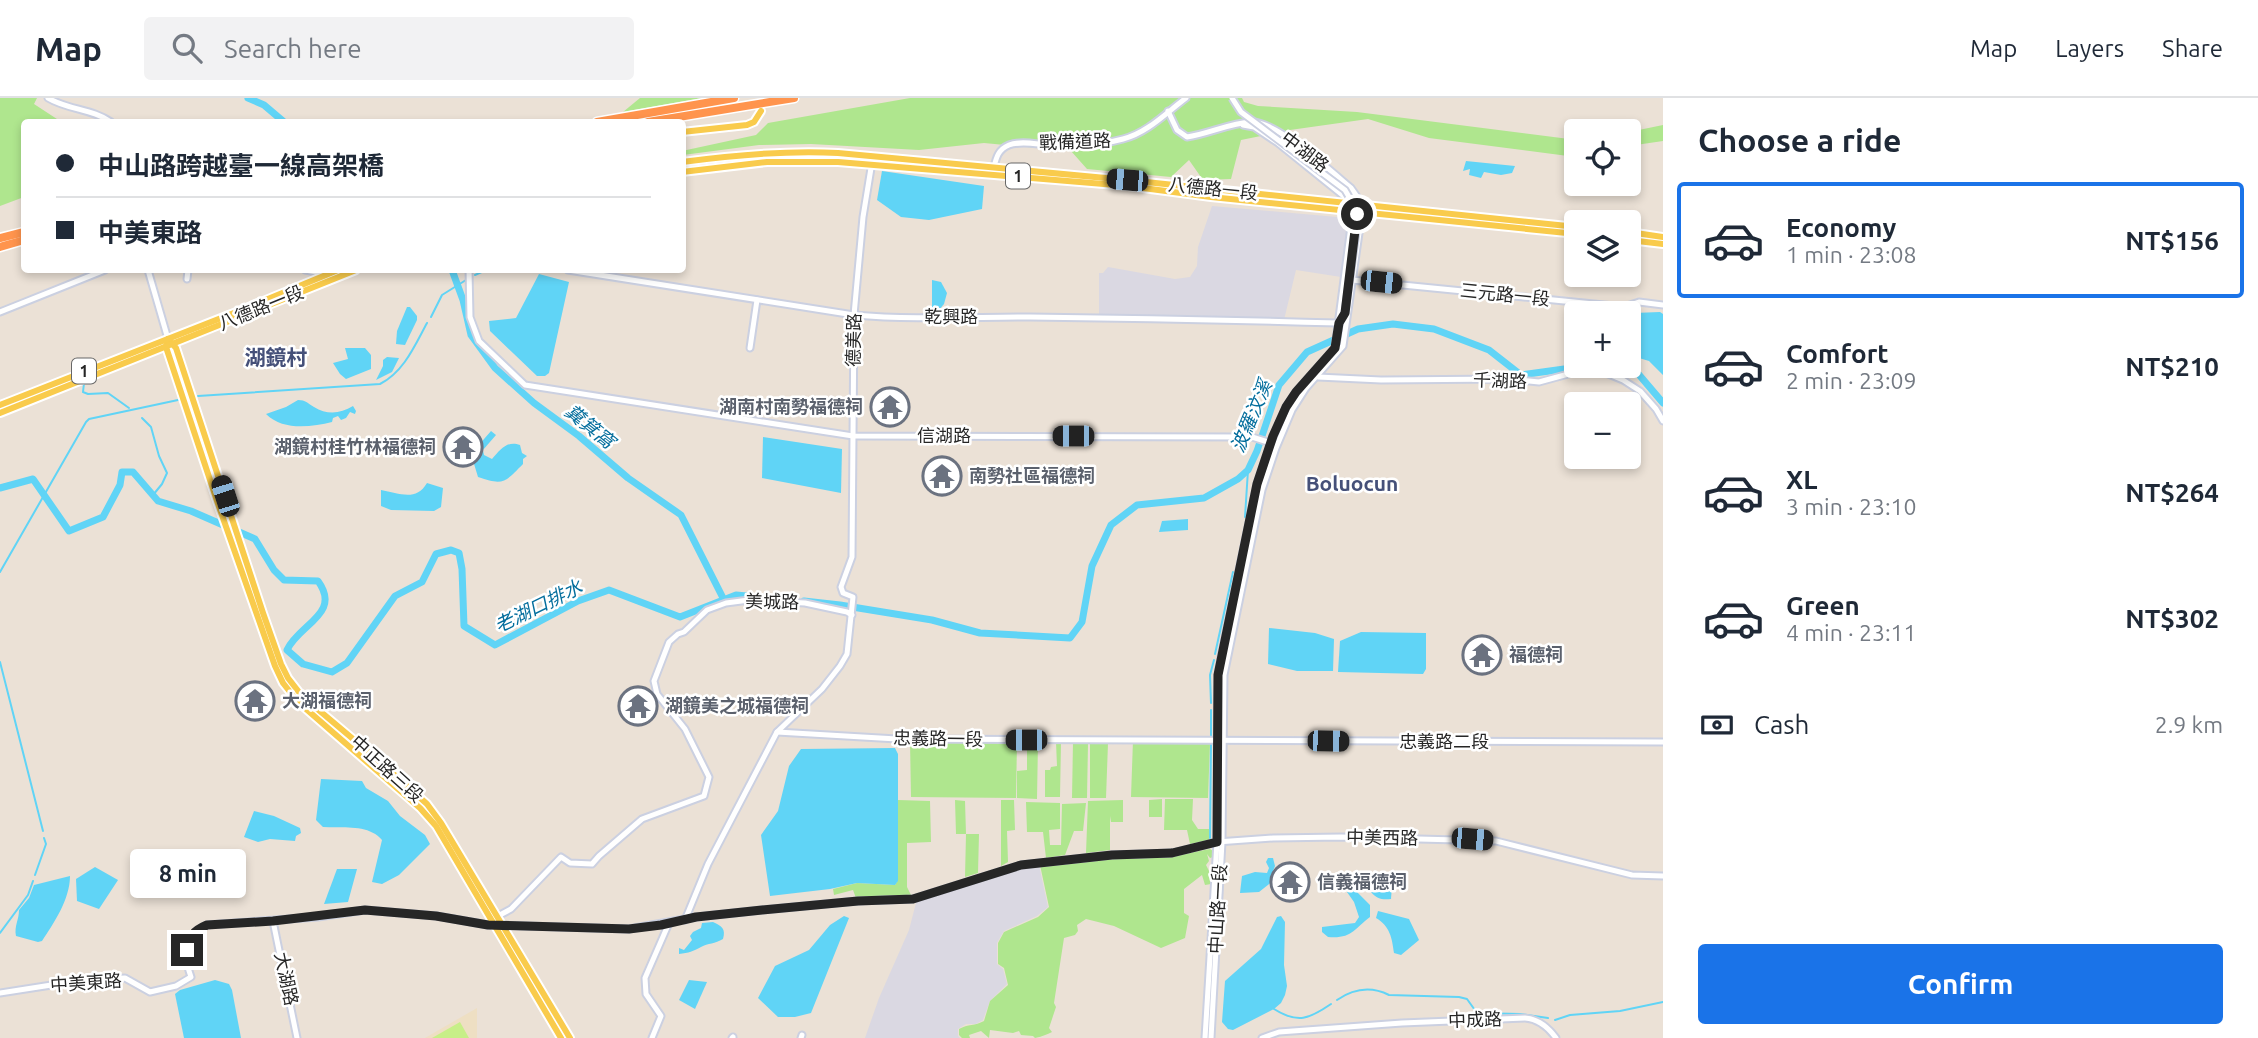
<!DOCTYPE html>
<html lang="en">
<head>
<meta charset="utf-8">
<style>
  body { margin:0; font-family:Ubuntu,"Noto Sans TC",sans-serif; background:#f2f2f3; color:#1f2937; height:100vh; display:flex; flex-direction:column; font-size:26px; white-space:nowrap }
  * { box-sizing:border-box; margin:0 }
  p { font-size:23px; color:#747a83 }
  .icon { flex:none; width:38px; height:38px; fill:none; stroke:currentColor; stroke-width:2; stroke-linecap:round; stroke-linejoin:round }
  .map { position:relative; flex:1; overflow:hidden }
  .side { display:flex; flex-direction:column; background:#fff; width:595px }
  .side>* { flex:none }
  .hud { position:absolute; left:21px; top:21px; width:665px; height:154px; border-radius:7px; box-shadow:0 4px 10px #0003; display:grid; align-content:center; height:154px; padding:0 35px; background:#fff }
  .fabs { position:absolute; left:1564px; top:21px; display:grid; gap:14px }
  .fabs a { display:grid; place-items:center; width:77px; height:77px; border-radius:7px; background:#fff; box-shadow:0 4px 10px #0003; font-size:35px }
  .end { position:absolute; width:32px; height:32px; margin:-16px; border:9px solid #262626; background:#fff; box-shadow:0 0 0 4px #fff }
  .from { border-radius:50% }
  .bubble { position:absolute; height:49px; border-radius:7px; background:#fff; box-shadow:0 4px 10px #0003; font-size:23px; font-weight:700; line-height:49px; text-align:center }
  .car { position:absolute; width:21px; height:42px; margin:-21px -10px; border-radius:9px; box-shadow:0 0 5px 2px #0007; background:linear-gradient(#222 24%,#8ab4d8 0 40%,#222 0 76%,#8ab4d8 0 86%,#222 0) }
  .hud b { display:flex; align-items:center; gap:24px; height:66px; font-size:26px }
  .hud b+b { border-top:2px solid #e0e1e3 }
  .hud i { width:18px; height:18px; background:#1f2937 }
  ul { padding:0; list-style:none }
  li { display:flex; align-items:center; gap:21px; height:116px; margin:0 14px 10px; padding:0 21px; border:4px solid transparent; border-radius:7px }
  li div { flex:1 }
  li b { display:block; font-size:26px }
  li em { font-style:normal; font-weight:700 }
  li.current { border-color:#1a73e8 }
  li>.icon { width:63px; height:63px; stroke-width:1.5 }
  h2 { padding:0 35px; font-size:32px; line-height:84px }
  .pay { display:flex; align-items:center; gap:18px; height:77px; padding:0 35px; font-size:26px }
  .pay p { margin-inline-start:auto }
  .action { display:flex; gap:14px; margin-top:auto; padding:14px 35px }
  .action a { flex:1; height:80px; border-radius:7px; background:#1a73e8; color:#fff; font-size:28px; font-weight:700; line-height:80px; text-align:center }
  header { display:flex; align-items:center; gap:42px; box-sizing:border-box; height:98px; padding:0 35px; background:#fff; border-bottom:2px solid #e0e1e3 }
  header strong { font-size:33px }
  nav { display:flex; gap:38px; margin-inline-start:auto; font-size:24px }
  .search { width:490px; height:63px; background:#f2f2f3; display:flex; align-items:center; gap:18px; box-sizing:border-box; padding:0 24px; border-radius:7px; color:#747a83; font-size:26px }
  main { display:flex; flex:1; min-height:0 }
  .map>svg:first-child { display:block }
  .industrial { fill:#dad8e2 }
  .education { fill:#eedfc3 }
  .green { fill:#afe68e }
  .pitch { fill:#c7ef88 }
  .water { fill:#60d4f6 }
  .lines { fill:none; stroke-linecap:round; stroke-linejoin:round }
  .stream { stroke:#60d4f6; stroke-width:2 }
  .river { stroke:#60d4f6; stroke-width:7 }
  .minor-casing { stroke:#cbd0e1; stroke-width:9 }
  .major-casing { stroke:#fff; stroke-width:10 }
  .highway-casing { stroke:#fff; stroke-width:11 }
  .minor { stroke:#fff; stroke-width:5 }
  .major { stroke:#f9cb4c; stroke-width:6 }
  .highway { stroke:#ff944d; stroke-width:8 }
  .minor-bridge-casing { stroke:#cbd0e1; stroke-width:9; stroke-linecap:butt }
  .minor-bridge { stroke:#fff; stroke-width:5 }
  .route { stroke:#262626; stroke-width:9 }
  .labels { text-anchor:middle; stroke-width:5; stroke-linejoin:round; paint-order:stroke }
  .shield { fill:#fff; stroke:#676767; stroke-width:2 }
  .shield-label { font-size:16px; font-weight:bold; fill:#262626 }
  .street-label { font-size:18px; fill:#262626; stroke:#fff }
  .worship-label { font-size:18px; font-weight:bold; fill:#5b616d; stroke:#fff; text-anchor:start }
  .water-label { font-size:19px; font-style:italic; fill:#046e9d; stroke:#fff }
  .quarter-label { font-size:21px; font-weight:bold; fill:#455079; stroke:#fff }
</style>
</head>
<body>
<header>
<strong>Map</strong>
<div class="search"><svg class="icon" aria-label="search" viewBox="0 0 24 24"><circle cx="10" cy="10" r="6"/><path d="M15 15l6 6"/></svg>Search here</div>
<nav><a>Map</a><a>Layers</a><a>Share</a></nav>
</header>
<main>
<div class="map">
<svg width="1663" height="940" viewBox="0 0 1663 940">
  <rect width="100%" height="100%" fill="#ebe1d6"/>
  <g class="industrial">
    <polygon points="1212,108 1348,120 1341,179 1296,172 1284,222 1099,219 1099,175 1103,175 1108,169 1175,181 1190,179 1197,168 1198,149"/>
    <polygon points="1039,767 1048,809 1037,818 1004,833 997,845 997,866 1003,871 1007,886 990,903 983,922 976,926 966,926 958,931 958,938 960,940 865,940 879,900 909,832 917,801 1022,769"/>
  </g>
  <polygon class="education" points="477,910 477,940 425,940"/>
  <g class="green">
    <polygon points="0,0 37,0 34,6 60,23 67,24 24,24 24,99 0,108"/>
    <polygon points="640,0 702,0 623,14"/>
    <polygon points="910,0 1242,0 1244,4 1258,8 1357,14 1577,42 1577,56 1568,58 1429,40 1368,21 1290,32 1241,42 1231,81 1203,82 1189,62 1171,79 1087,71 1071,53 984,45 919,52 811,46 759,47 683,57 682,53 756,37 768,25"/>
    <polygon points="1663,27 1663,43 1629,48 1629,34"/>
    <polygon points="1133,642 1210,645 1208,700 1131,699"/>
    <polygon points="910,643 1017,644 1016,700 911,699"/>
    <polygon points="1027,643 1038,644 1037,701 1017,700 1017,673 1027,672"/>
    <polygon points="1056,644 1061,644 1060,699 1045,699 1045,672 1050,672 1051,669 1057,668"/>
    <polygon points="1073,644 1088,645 1087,700 1072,700"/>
    <polygon points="1090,644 1108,645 1106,700 1090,700"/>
    <polygon points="1162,701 1162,719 1149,719 1149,702"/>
    <polygon points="1165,701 1193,701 1192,722 1198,731 1209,731 1209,743 1190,746 1187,732 1164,732"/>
    <polygon points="898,702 930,703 931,744 907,745 907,789 913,801 857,803 853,792 834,797 833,791 857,785 895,787 898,782"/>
    <polygon points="955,702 965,703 966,736 979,736 978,775 965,779 966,736 956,736"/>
    <polygon points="1001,702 1014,702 1015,732 1007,733 1008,764 1001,768"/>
    <polygon points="1123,702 1123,724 1111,724 1110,718 1110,752 1086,755 1088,703"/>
    <polygon points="1026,704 1060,705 1060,731 1049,732 1050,747 1061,747 1062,706 1086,705 1083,733 1074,733 1065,757 1046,760 1043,734 1027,734"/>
    <path d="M1210,751L1213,753V759L1210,760L1207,756L1209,763L1206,767L1210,775L1211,786L1205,787L1202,777L1184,791V815L1189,818L1185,840L1161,850L1114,828L1086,821L1077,827L1078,833L1075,837L1064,840L1054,905L1056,909L1049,930L1052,934C1049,936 1037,940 1035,940L1033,938L1021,937L1019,933L1013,935L990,932L989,940L981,933L969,937L970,940H962L959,937V931C968,926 975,928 984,923L990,903L1008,887L1004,870L998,866V845L1004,834L1038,819L1049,809L1040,767L1118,758H1173Z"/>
  </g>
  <polygon class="pitch" points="460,924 469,940 432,940"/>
  <g class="water">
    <polygon points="1466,63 1515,68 1512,75 1501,77 1484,74 1481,80 1469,77 1470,71 1463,73"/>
    <polygon points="882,73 984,88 982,111 929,122 901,119 877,102"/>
    <polygon points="539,176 569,184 549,275 545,278 537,278 490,233 489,223 516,220"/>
    <polygon points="932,182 941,184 947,195 944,206 939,212 932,212"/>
    <polygon points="407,209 410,209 417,218 417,222 405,247 396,246 397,233"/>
    <polygon points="1660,214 1663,216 1663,277 1649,263 1629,257 1629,217 1634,215"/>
    <polygon points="345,250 365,250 371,257 371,271 346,281 340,276 333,265 348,261"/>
    <polygon points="387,259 399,260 392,274 376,282 383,268 383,262"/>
    <path d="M298,302C306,302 307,305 314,309C327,317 340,316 353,308L356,313L355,316L350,314L346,320L341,322L338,318L333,320L332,324C311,329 283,333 266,316L286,309Z"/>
    <path d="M491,333L496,337L483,352L484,357L492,361C500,352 507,342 520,347L522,355L527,358L523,361V366C505,384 504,388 478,379L471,356Z"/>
    <polygon points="763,339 842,351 841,395 762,380"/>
    <path d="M427,385L443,390L441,409L434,413L391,412L381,408V392C399,395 416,404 427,385Z"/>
    <polygon points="1188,421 1188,432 1159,434 1162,423"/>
    <polygon points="1269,530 1315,535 1334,541 1333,573 1297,573 1268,566"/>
    <polygon points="1361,534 1426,535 1426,571 1423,576 1338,574 1340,543"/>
    <polygon points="895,650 898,656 898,783 895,787 857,785 830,791 770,798 761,737 778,713 789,668 801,651"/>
    <path d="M321,681L362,683L366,690L388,703L400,718L425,737L430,746L399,777L382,786L372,784L382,742C369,726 343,730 323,729L316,722Z"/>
    <polygon points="254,713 274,718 300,730 301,735 296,738 295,743 270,741 258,744 244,739"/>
    <polygon points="1268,760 1273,760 1275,768 1271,778 1273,783 1259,794 1240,795 1242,778 1255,774 1267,775 1269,770 1266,764"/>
    <polygon points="95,769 118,782 99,811 77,803 76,781"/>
    <polygon points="337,771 357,771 348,804 324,806"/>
    <path d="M70,778C70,801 54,825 42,843L38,844L16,838C14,828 19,822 19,812L29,800L34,787Z"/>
    <path d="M1372,787H1392L1391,801C1382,802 1377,801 1371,794Z"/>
    <path d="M1355,792L1370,807V819C1354,831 1352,841 1328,839L1322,834V829L1355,825L1359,819L1354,804L1347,794Z"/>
    <path d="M1378,813L1409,821L1419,842L1401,857L1394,855C1392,840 1390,828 1376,820Z"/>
    <polygon points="844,818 849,820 811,915 795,919 778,919 758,900 775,868 809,852 830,827"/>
    <polygon points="1281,818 1285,824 1284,867 1287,888 1285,897 1281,905 1274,911 1233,932 1228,931 1222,924 1225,883 1261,851 1277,819"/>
    <path d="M713,824C722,828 726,831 723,841C715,846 708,845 701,849C693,853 689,855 679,856V850L684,852L692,842L690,838L693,834L701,830L702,825Z"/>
    <polygon points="215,882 229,886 232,892 241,940 184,940 175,896 180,892"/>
    <polygon points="689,882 707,884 695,911 679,902"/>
  </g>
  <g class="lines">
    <g class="stream">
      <polyline points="475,177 486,172"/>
      <polyline points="431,219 442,197 466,182"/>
      <polyline points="84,285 83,294 88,296 108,295 129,310"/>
      <path d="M198,298L380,286C404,274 415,247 427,225"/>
      <polyline points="142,320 151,329 159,358 167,375 162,386 153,397"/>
      <polyline points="1245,419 1248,372"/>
      <polyline points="0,474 86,324 89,321 178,302"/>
      <polyline points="1215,556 1233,474"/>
      <polyline points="0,564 43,733"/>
      <polyline points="1211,605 1210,577 1214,562"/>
      <polyline points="1211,612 1211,639"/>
      <polyline points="1210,740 1211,646"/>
      <polyline points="35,777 46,746 44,740"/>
      <polyline points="0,835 28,797 33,783"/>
      <path d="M1337,902C1353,891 1371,888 1389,897L1459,899L1467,901L1477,915L1520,916L1548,920"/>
      <path d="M1274,911C1298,926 1309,921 1331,906"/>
      <polyline points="1555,922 1570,917 1620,913 1663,904"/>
    </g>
    <g class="river">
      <polyline points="248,0 264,7 284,24"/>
      <polyline points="452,172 463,202 471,237 495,270 534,305 579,338 628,380 681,417 723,500"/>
      <polyline points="1619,268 1635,272 1663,305"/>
      <path d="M0,390L33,381L69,433L103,419L120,387L122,374H133L158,403L191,413L255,441L274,472L284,482L318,483C342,516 299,526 287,552L303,566L332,574L347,565L395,498L422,484L436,456L451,452L459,455L462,471L464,528L495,547L578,503L609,492L680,519L736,497L792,502"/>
      <polyline points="804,503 840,507 932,522 980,535 1070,540 1082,524 1092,468 1111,427 1137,407 1204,400 1238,381 1248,372 1257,353 1279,287 1307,254 1358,231 1393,226 1434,231 1489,252 1521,277 1586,268"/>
    </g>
    <g class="minor-casing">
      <g id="minor">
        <path d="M48,0C68,12 93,11 111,24"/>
        <path d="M1168,13L1177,32L1187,39C1208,36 1230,25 1251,24C1275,22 1332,74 1351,90L1358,100L1362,114L1343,248L1306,290L1292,312L1276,350L1262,392L1224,577L1222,744L1211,940"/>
        <path d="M993,73C996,61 997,52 1009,47C1022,42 1039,47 1052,47C1074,48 1102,47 1123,41C1147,35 1166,15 1186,0"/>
        <polyline points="148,172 168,241"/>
        <polyline points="305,172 328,176"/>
        <polyline points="469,172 470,219 479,243 525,287 853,338 1252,339 1271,345"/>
        <path d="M568,172L854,217C912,222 971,219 1030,219C1133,220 1236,222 1339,225"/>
        <polyline points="187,181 188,172"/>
        <polyline points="1352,182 1624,209 1639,204 1663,207"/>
        <polyline points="0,214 105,172"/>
        <polyline points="750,250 757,202"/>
        <polyline points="1318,279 1381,282 1507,281 1539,284 1572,275 1606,275 1623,282 1640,293 1656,311 1663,323"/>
        <polyline points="777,634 897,641 1663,644"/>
        <polyline points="498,818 511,811 561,759 570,765 592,766 599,758 642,721 704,698 709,679 685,631 657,596 654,583 669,544 678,536 684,534 707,512 726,505 749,502 805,505 847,514 852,517"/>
        <polyline points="685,822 708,766 777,634 822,591 840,568 847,556 853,499 843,495 841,489 852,459 854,217 863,119 873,58"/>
        <polyline points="273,823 297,940"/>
        <path d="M0,895L77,883L125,880L150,894L176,888L191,879C183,857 183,837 207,827L318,819L365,812L437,818L488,827L629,831L696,819L762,812L857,803L913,801L1021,767L1112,757L1172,755L1217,744L1273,740L1341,739L1496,743L1632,777L1663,778"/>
        <polyline points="652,940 661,918 646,896 645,880 669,825"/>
        <polyline points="732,940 733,939"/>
        <polyline points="801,940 802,937"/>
        <polyline points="1205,940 1217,744 1218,577 1221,559 1257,386 1273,338 1286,309 1296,294 1335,250 1353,113 1345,99 1278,45 1254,29 1243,27"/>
        <path d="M1262,940L1279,934L1402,925L1525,920C1539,921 1548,929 1556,940"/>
      </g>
    </g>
    <g class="major-casing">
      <g id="major">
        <polyline points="682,34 747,27 754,24 761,13"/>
        <path d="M682,64C734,57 786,52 838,55L1127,82L1577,129"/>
        <polyline points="682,74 767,64 838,64 1128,88 1211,99 1577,136"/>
        <polyline points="1629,134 1663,139"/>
        <polyline points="1629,142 1663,146"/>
        <polyline points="168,241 176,250 263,515 281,566 288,580 302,598 378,662 427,706 441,725 570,940"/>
        <polyline points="168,241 166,249 217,403 275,568 283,585 298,604 420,710 436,728 561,940"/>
        <polyline points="0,307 244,211 338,172"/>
        <polyline points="0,315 356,172"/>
      </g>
    </g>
    <g class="highway-casing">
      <g id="highway">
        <polyline points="597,24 734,0"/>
        <polyline points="648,24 794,0"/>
        <polyline points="0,140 24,134"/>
        <polyline points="0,149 24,142"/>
      </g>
    </g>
    <use href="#minor" class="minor"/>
    <use href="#major" class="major"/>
    <use href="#highway" class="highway"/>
    <g class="minor-bridge-casing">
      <polyline id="minor-bridge" points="1232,0 1241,14 1345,92 1356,111 1357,127 1345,215"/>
    </g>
    <use href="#minor-bridge" class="minor-bridge"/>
  </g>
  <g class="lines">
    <path class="route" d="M187,852C190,838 193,833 207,827L273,823L365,812L436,818L488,827L629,831L661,827L696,819L762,812L858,803L913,801L1021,767L1112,757L1172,755L1217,744L1218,577L1257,386L1273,338L1286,309L1296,294L1335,250L1339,225L1345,215L1357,116"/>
  </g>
  <defs>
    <g id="temple-ring" transform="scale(2.0125)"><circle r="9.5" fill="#fff" stroke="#6b7280" stroke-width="1.5"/><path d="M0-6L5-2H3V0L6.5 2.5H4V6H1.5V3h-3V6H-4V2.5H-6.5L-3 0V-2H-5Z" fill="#6b7280"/></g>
  </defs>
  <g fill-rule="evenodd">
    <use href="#temple-ring" x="890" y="309"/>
    <use href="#temple-ring" x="463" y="349"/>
    <use href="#temple-ring" x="942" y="378"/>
    <use href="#temple-ring" x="1482" y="557"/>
    <use href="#temple-ring" x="255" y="603"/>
    <use href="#temple-ring" x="638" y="608"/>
    <use href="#temple-ring" x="1290" y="784"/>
  </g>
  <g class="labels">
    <g class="shield">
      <rect x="1006" y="65.5" width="24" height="25" rx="5"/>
      <rect x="72" y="260.5" width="24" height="25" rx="5"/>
    </g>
    <g class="shield-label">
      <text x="1018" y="84">1</text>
      <text x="84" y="279">1</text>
    </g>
    <g class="street-label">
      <text transform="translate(1075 44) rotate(-2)" y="6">戰備道路</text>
      <text transform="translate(1305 54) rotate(37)" y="6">中湖路</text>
      <text transform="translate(1213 91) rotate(6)" y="6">八德路一段</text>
      <text transform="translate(1505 197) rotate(6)" y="6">三元路一段</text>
      <text transform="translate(261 210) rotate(-22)" y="6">八德路一段</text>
      <text x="951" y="225">乾興路</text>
      <text transform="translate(854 242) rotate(-89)" y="6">德美路</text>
      <text transform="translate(1500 283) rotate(2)" y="6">千湖路</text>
      <text x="944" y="344">信湖路</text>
      <text transform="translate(772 504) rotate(1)" y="6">美城路</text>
      <text transform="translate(938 641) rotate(1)" y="6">忠義路一段</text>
      <text x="1444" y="650">忠義路二段</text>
      <text transform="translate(387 671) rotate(42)" y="6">中正路三段</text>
      <text transform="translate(1382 740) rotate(1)" y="6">中美西路</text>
      <text transform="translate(1218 811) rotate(-87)" y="6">中山路一段</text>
      <text transform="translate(286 881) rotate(78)" y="6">大湖路</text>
      <text transform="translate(86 885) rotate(-4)" y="6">中美東路</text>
      <text transform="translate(1475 922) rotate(-2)" y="6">中成路</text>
    </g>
    <g class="worship-label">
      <text x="863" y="315" text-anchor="end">湖南村南勢福德祠</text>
      <text x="436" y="355" text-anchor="end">湖鏡村桂竹林福德祠</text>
      <text x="969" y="384">南勢社區福德祠</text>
      <text x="1509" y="563">福德祠</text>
      <text x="282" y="609">大湖福德祠</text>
      <text x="665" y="614">湖鏡美之城福德祠</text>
      <text x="1317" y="790">信義福德祠</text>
    </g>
    <g class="water-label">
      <text transform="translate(1251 318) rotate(-67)" y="7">波羅汶溪</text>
      <text transform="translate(590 328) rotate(39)" y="7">糞箕窩</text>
      <text transform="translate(538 508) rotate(-26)" y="7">老湖口排水</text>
    </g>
    <g class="quarter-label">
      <text x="276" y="267">湖鏡村</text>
      <text x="1352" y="393">Boluocun</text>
    </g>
  </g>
</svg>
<div class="fabs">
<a><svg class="icon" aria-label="locate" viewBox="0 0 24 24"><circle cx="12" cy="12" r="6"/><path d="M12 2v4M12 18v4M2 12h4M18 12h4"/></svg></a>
<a><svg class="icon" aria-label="layers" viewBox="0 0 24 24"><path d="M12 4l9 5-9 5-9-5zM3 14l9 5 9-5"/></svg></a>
<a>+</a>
<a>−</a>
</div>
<i class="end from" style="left:1357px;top:116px"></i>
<i class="end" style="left:187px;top:852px"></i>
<div class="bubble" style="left:130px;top:751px;width:116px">8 min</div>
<i class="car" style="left:1127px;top:82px;rotate:275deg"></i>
<i class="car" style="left:1381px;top:184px;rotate:96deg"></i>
<i class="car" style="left:1073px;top:338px;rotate:270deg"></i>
<i class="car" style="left:225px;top:398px;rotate:342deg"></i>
<i class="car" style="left:1026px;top:642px;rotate:270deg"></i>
<i class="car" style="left:1328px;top:643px;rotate:91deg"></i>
<i class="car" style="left:1472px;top:741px;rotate:95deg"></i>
<div class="hud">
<b><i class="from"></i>中山路跨越臺一線高架橋</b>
<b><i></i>中美東路</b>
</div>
</div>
<section class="side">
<h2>Choose a ride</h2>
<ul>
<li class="current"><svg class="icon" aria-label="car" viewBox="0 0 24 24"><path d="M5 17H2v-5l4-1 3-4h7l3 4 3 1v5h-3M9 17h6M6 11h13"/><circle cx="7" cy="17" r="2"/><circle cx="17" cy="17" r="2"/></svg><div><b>Economy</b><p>1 min · 23:08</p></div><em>NT$156</em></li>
<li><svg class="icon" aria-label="car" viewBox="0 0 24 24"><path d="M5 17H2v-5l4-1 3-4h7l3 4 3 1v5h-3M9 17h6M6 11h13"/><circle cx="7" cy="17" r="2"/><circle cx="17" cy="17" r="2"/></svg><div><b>Comfort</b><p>2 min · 23:09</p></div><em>NT$210</em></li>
<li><svg class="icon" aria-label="car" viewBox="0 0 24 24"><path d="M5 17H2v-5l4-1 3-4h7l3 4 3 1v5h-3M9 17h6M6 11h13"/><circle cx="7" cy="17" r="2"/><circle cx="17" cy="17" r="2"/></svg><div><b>XL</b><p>3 min · 23:10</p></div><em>NT$264</em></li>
<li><svg class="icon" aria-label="car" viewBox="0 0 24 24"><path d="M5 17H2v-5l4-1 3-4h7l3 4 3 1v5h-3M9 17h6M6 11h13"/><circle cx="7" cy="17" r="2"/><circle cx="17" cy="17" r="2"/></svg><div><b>Green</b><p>4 min · 23:11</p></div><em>NT$302</em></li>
</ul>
<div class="pay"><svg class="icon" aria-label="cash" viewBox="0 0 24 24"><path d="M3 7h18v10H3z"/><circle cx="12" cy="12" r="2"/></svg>Cash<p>2.9 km</p></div>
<div class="action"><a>Confirm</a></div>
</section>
</main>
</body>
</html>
